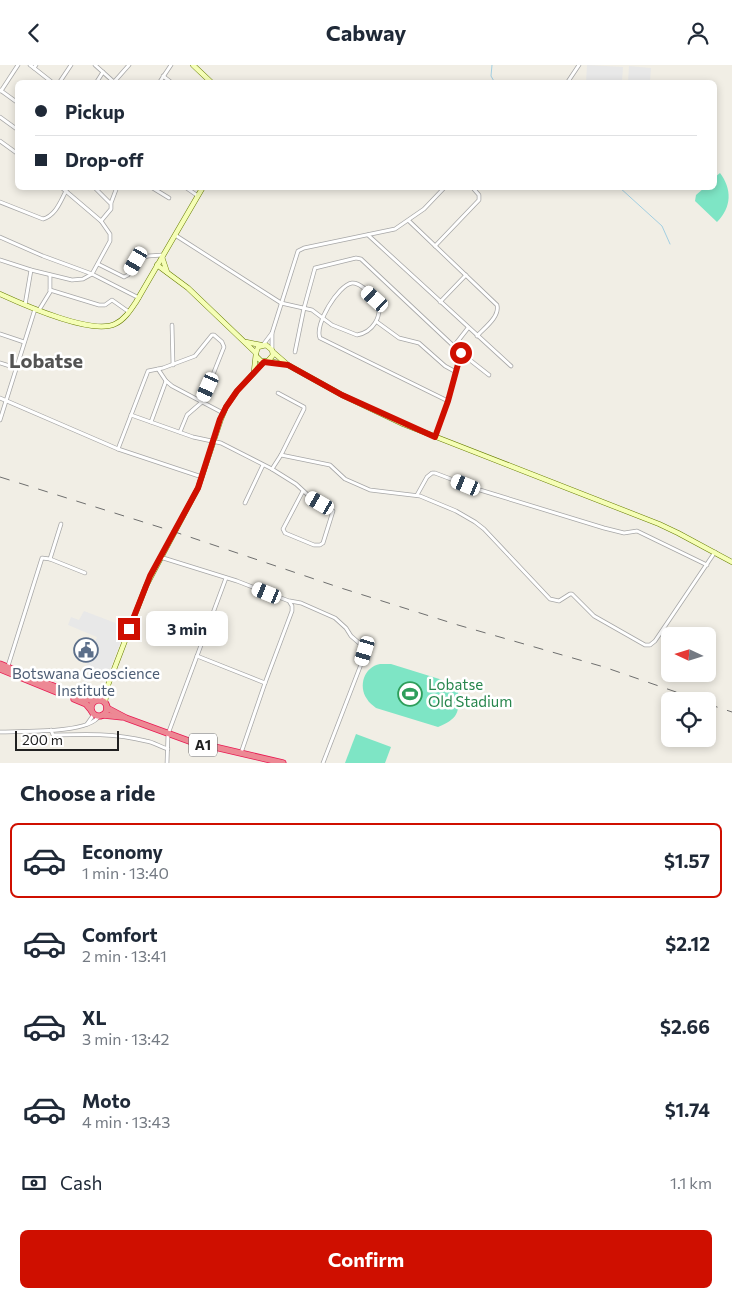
<!DOCTYPE html>
<html lang="en">
<head>
<meta charset="utf-8">
<style>
  body { margin:0; font-family:Commissioner,sans-serif; background:#f6f6f7; color:#1f2937; height:100vh; display:flex; flex-direction:column; font-size:19px; white-space:nowrap }
  * { box-sizing:border-box; margin:0 }
  p { font-size:16px; color:#747a83 }
  .icon { flex:none; width:28px; height:28px; fill:none; stroke:currentColor; stroke-width:2; stroke-linecap:round; stroke-linejoin:round }
  .map { position:relative; height:698px; overflow:hidden }
  .panel { display:flex; flex-direction:column; background:#fff; flex:1 }
  .panel>* { flex:none }
  .banner { position:absolute; left:15px; top:15px; width:702px; height:110px; border-radius:8px; box-shadow:0 2px 8px #0003; display:grid; align-content:center; height:110px; padding:0 20px; background:#fff }
  .needle { width:32px; rotate:274deg }
  .buttons { position:absolute; left:661px; top:562px; display:grid; gap:10px }
  .buttons a { display:grid; place-items:center; width:55px; height:55px; border-radius:8px; background:#fff; box-shadow:0 2px 8px #0003; font-size:25px }
  .scale { position:absolute; left:15px; bottom:12px; width:104px; box-sizing:border-box; padding-left:5px; border:2px solid #202020; border-top:0; font-size:14px; line-height:18px; white-space:nowrap; color:#202020; -webkit-text-stroke:4px #fff; paint-order:stroke }
  .end { position:absolute; width:22px; height:22px; margin:-11px; border:6px solid #cf0f00; background:#fff; box-shadow:0 0 0 2px #fff }
  .from { border-radius:50% }
  .bubble { position:absolute; height:35px; border-radius:8px; background:#fff; box-shadow:0 2px 8px #0003; font-size:16px; font-weight:700; line-height:35px; text-align:center }
  .car { position:absolute; width:15px; height:30px; margin:-15px -8px; border-radius:6px; box-shadow:0 0 4px 1px #0007; background:linear-gradient(#fff 24%,#345 0 40%,#fff 0 76%,#345 0 86%,#fff 0) }
  .banner b { display:flex; align-items:center; gap:18px; height:48px; font-size:19px }
  .banner b+b { border-top:1px solid #e0e1e3 }
  .banner i { width:12px; height:12px; background:#1f2937 }
  ul { padding:0; list-style:none }
  li { display:flex; align-items:center; gap:15px; height:75px; margin:0 10px 8px; padding:0 10px; border:2px solid transparent; border-radius:8px }
  li div { flex:1 }
  li b { display:block; font-size:19px }
  li em { font-style:normal; font-weight:700 }
  li.selected { border-color:#cf0f00 }
  li>.icon { width:45px; height:45px; stroke-width:1.5 }
  h2 { padding:0 20px; font-size:22px; line-height:60px }
  .pay { display:flex; align-items:center; gap:12px; height:55px; padding:0 20px; font-size:19px }
  .pay p { margin-inline-start:auto }
  .button { display:flex; gap:10px; margin-top:auto; padding:10px 20px }
  .button a { flex:1; height:58px; border-radius:8px; background:#cf0f00; color:#fff; font-size:20px; font-weight:700; line-height:58px; text-align:center }
  header { display:flex; justify-content:space-between; align-items:center; height:65px; padding:0 20px; background:#fff; font-size:22px; font-weight:700 }
  .map>svg:first-child { display:block }
  .pitch { fill:#7ee5c5 }
  .parking { fill:#e8e8e8 }
  .lines { fill:none; stroke-linecap:round; stroke-linejoin:round }
  .stream { stroke:#a3cfe2; stroke-width:1 }
  .street-casing { stroke:#a7a7a7; stroke-width:4.5 }
  .secondary-casing { stroke:#677d00; stroke-width:5.5 }
  .highway-casing { stroke:#e81952; stroke-width:7 }
  .street { stroke:#fff; stroke-width:3 }
  .secondary { stroke:#f5feb6; stroke-width:4.5 }
  .highway { stroke:#ed8894; stroke-width:5.5 }
  .rail { stroke:#6e6e6e; stroke-width:1; stroke-dasharray:10 10; stroke-linecap:butt }
  .route { stroke:#cf0f00; stroke-width:6 }
  .labels { text-anchor:middle; stroke-width:5; stroke-linejoin:round; paint-order:stroke }
  .shield { fill:#fff; stroke:#636363; stroke-width:1 }
  .shield-label { font-size:14px; font-weight:bold; fill:#202020 }
  .service-label { font-size:15px; fill:#4e5e75; stroke:#fff }
  .leisure-label { font-size:15px; fill:#27864d; stroke:#fff; text-anchor:start }
  .district-label { font-size:20px; font-weight:bold; fill:#535353; stroke:#fff }
</style>
</head>
<body>
<header><svg class="icon" aria-label="back" viewBox="0 0 24 24"><path d="M15 5l-7 7 7 7"/></svg>Cabway<svg class="icon" aria-label="person" viewBox="0 0 24 24"><circle cx="12" cy="8" r="4"/><path d="M4 21q1-7 8-7t8 7"/></svg></header>
<div class="map">
<svg width="732" height="698" viewBox="0 0 732 698">
  <rect width="100%" height="100%" fill="#f1eee5"/>
  <g class="pitch">
    <path d="M720,108C732,124 732,142 717,157L695,136L696,130L704,123L715,122V112Z"/>
    <path d="M380,599H391L449,617L458,627C460,647 458,654 438,662L376,643C373,640 369,638 367,634C358,621 364,602 380,599Z"/>
    <polygon points="356,669 391,682 385,698 345,698"/>
  </g>
  <g class="parking">
    <polygon points="587,0 623,2 622,17 586,17"/>
    <polygon points="629,1 651,3 650,17 628,17"/>
    <polygon points="84,546 126,562 108,609 86,601 97,572 68,560 71,552 79,555"/>
  </g>
  <g class="lines">
    <g class="stream">
      <polyline points="492,0 491,11 495,18"/>
      <polyline points="619,122 662,161 670,179"/>
    </g>
    <g class="street-casing">
      <g id="street">
        <polyline points="30,0 34,3"/>
        <polyline points="36,0 34,3 53,18"/>
        <polyline points="95,0 115,18"/>
        <polyline points="163,11 172,18"/>
        <polyline points="114,17 129,0"/>
        <polyline points="59,18 71,0"/>
        <polyline points="96,18 103,7"/>
        <polyline points="159,18 171,0"/>
        <polyline points="567,18 579,0"/>
        <polyline points="0,25 18,38"/>
        <polyline points="1,26 18,0"/>
        <polyline points="0,52 18,65"/>
        <polyline points="0,76 18,89"/>
        <polyline points="94,122 111,139 111,144 101,156"/>
        <polyline points="151,122 169,133"/>
        <polyline points="185,122 198,131"/>
        <path d="M0,137L43,154C56,150 60,137 66,126"/>
        <polyline points="111,138 117,122"/>
        <path d="M409,156L497,240C500,252 484,263 477,271"/>
        <path d="M175,170L281,238L312,245L332,260L357,270C373,267 382,252 378,237C372,231 361,217 352,218C338,220 314,260 320,273L448,336"/>
        <polyline points="368,170 511,301"/>
        <polyline points="0,172 43,191 92,209 139,233"/>
        <polyline points="435,181 479,135 479,130 472,122"/>
        <polyline points="0,195 31,205 72,215 83,214 92,209 110,176 110,169 101,156 61,122"/>
        <polyline points="98,199 124,212 128,210 138,194 148,191 163,190"/>
        <polyline points="50,225 99,240 105,240 112,235 129,247"/>
        <polyline points="440,237 466,210"/>
        <polyline points="25,240 31,205"/>
        <polyline points="39,245 50,227 50,210"/>
        <polyline points="377,257 399,273 419,278 445,301 456,307"/>
        <polyline points="172,260 173,300"/>
        <polyline points="0,269 24,277"/>
        <polyline points="263,280 272,268 298,186 304,183 395,164 424,144 445,122"/>
        <polyline points="454,281 468,263"/>
        <polyline points="272,283 272,268"/>
        <polyline points="295,287 304,243 315,203 356,193 361,194 461,288 448,336 435,372"/>
        <polyline points="461,288 489,310"/>
        <polyline points="0,298 16,303"/>
        <polyline points="158,304 166,316 172,321 223,348"/>
        <polyline points="0,333 118,384 202,412"/>
        <polyline points="131,350 193,372 221,378 272,404 296,419 309,431 333,446 323,478 320,480 314,480 285,468 283,464 303,426"/>
        <polyline points="0,355 35,244"/>
        <polyline points="151,357 166,316"/>
        <polyline points="118,384 148,306 163,303 195,291 212,270 214,270 222,277 224,282 202,337 187,350 180,367"/>
        <polyline points="281,390 330,400 345,414 370,425 420,431 456,446 475,457 484,464 550,534 559,536 570,529 572,529 594,551 645,580 650,580 655,576 715,487"/>
        <polyline points="272,404 281,390 304,344 304,342 278,328"/>
        <polyline points="417,430 427,412 432,408 435,408 480,425 604,463 624,468 637,466 707,500"/>
        <polyline points="245,438 263,400"/>
        <polyline points="160,492 237,516 289,536 292,541 292,546 265,618 241,688"/>
        <polyline points="50,494 61,459"/>
        <polyline points="290,536 301,538 335,553 346,563 351,571 365,583 360,602 323,698"/>
        <polyline points="197,591 265,618"/>
        <polyline points="8,601 42,493 50,494 85,508"/>
        <polyline points="87,659 92,652 93,647"/>
        <path d="M51,665L53,670C85,669 115,668 146,676C154,677 160,682 168,684"/>
        <path d="M0,667C20,666 89,669 99,651"/>
        <polyline points="167,698 168,669 226,513"/>
      </g>
    </g>
    <g class="secondary-casing">
      <g id="secondary">
        <polyline points="193,0 212,18"/>
        <polyline points="162,192 167,207"/>
        <polyline points="157,200 188,223 256,288"/>
        <path d="M0,229C24,240 92,270 115,259C124,255 130,246 136,237L203,122"/>
        <polyline points="246,277 261,280"/>
        <polyline points="273,287 288,300 342,330 403,359 659,459 678,468 732,497"/>
        <polyline points="268,296 284,299"/>
        <polyline points="254,306 256,288 258,282 266,280 272,285 273,290 268,296 261,296 256,291"/>
        <polyline points="97,635 107,622"/>
        <polyline points="105,637 108,620 146,521 198,423 221,354 226,342 237,326 264,297"/>
      </g>
    </g>
    <g class="highway-casing">
      <g id="highway">
        <polyline points="0,599 80,632 94,636"/>
        <polyline points="0,604 59,628"/>
        <polyline points="74,634 86,639 91,645"/>
        <circle cx="99" cy="643" r="8"/>
        <polyline points="107,643 126,653 189,676 283,698"/>
        <polyline points="103,650 122,652"/>
      </g>
    </g>
    <use href="#street" class="street"/>
    <use href="#secondary" class="secondary"/>
    <use href="#highway" class="highway"/>
    <g class="rail">
      <polyline points="0,412 175,467 341,523 458,560 604,602 702,636"/>
      <polyline points="708,639 732,647"/>
    </g>
  </g>
  <g class="lines">
    <polyline class="route" points="129,564 150,511 198,423 220,354 226,342 237,326 264,297 288,300 342,330 435,372 448,336 461,288"/>
  </g>
  <defs>
    <g id="civic-ring" transform="scale(1.25)"><circle r="9.5" fill="#fff" stroke="#5c6f8a" stroke-width="1.5"/><path d="M-.6-6.5H3V-4.5H.6V-3L4-1V1h2V6H-6V1h2V-1L-.6-3ZM-1.2 2.5V6h2.4V2.5Z" fill="#5c6f8a"/></g>
    <g id="stadium-ring" transform="scale(1.25)"><circle r="9.5" fill="#fff" stroke="#2e9e5b" stroke-width="1.5"/><path d="M0-5a6.5 5 0 1 0 0 10a6.5 5 0 1 0 0-10ZM-3.5-1.8h7v3.6h-7Z" fill="#2e9e5b"/></g>
  </defs>
  <g fill-rule="evenodd">
    <use href="#civic-ring" x="86" y="585"/>
    <use href="#stadium-ring" x="410" y="629"/>
  </g>
  <g class="labels">
    <rect class="shield" x="189" y="668.5" width="28" height="23" rx="4"/>
    <g class="shield-label">
      <text x="203" y="685">A1</text>
    </g>
    <g class="service-label">
      <text x="86" y="614">Botswana Geoscience<tspan x="86" dy="17">Institute</tspan></text>
    </g>
    <g class="leisure-label">
      <text x="428" y="625">Lobatse<tspan x="428" dy="17">Old Stadium</tspan></text>
    </g>
    <g class="district-label">
      <text x="46" y="303">Lobatse</text>
    </g>
  </g>
</svg>
<div class="buttons">
<a><svg class="needle" viewBox="-14 -14 28 28"><path d="M0-13l5 13h-10z" fill="#e53935"/><path d="M0 13l5-13h-10z" fill="#747a83"/></svg></a>
<a><svg class="icon" aria-label="locate" viewBox="0 0 24 24"><circle cx="12" cy="12" r="6"/><path d="M12 2v4M12 18v4M2 12h4M18 12h4"/></svg></a>
</div>
<div class="scale">200 m</div>
<i class="end from" style="left:461px;top:288px"></i>
<i class="end" style="left:129px;top:564px"></i>
<div class="bubble" style="left:146px;top:546px;width:82px">3 min</div>
<i class="car" style="left:136px;top:196px;rotate:210deg"></i>
<i class="car" style="left:375px;top:234px;rotate:312deg"></i>
<i class="car" style="left:208px;top:322px;rotate:204deg"></i>
<i class="car" style="left:466px;top:420px;rotate:292deg"></i>
<i class="car" style="left:320px;top:438px;rotate:300deg"></i>
<i class="car" style="left:267px;top:528px;rotate:292deg"></i>
<i class="car" style="left:365px;top:586px;rotate:197deg"></i>
<div class="banner">
<b><i class="from"></i>Pickup</b>
<b><i></i>Drop-off</b>
</div>
</div>
<section class="panel">
<h2>Choose a ride</h2>
<ul>
<li class="selected"><svg class="icon" aria-label="car" viewBox="0 0 24 24"><path d="M5 17H2v-5l4-1 3-4h7l3 4 3 1v5h-3M9 17h6M6 11h13"/><circle cx="7" cy="17" r="2"/><circle cx="17" cy="17" r="2"/></svg><div><b>Economy</b><p>1 min · 13:40</p></div><em>$1.57</em></li>
<li><svg class="icon" aria-label="car" viewBox="0 0 24 24"><path d="M5 17H2v-5l4-1 3-4h7l3 4 3 1v5h-3M9 17h6M6 11h13"/><circle cx="7" cy="17" r="2"/><circle cx="17" cy="17" r="2"/></svg><div><b>Comfort</b><p>2 min · 13:41</p></div><em>$2.12</em></li>
<li><svg class="icon" aria-label="car" viewBox="0 0 24 24"><path d="M5 17H2v-5l4-1 3-4h7l3 4 3 1v5h-3M9 17h6M6 11h13"/><circle cx="7" cy="17" r="2"/><circle cx="17" cy="17" r="2"/></svg><div><b>XL</b><p>3 min · 13:42</p></div><em>$2.66</em></li>
<li><svg class="icon" aria-label="car" viewBox="0 0 24 24"><path d="M5 17H2v-5l4-1 3-4h7l3 4 3 1v5h-3M9 17h6M6 11h13"/><circle cx="7" cy="17" r="2"/><circle cx="17" cy="17" r="2"/></svg><div><b>Moto</b><p>4 min · 13:43</p></div><em>$1.74</em></li>
</ul>
<div class="pay"><svg class="icon" aria-label="cash" viewBox="0 0 24 24"><path d="M3 7h18v10H3z"/><circle cx="12" cy="12" r="2"/></svg>Cash<p>1.1 km</p></div>
<div class="button"><a>Confirm</a></div>
</section>
</body>
</html>
